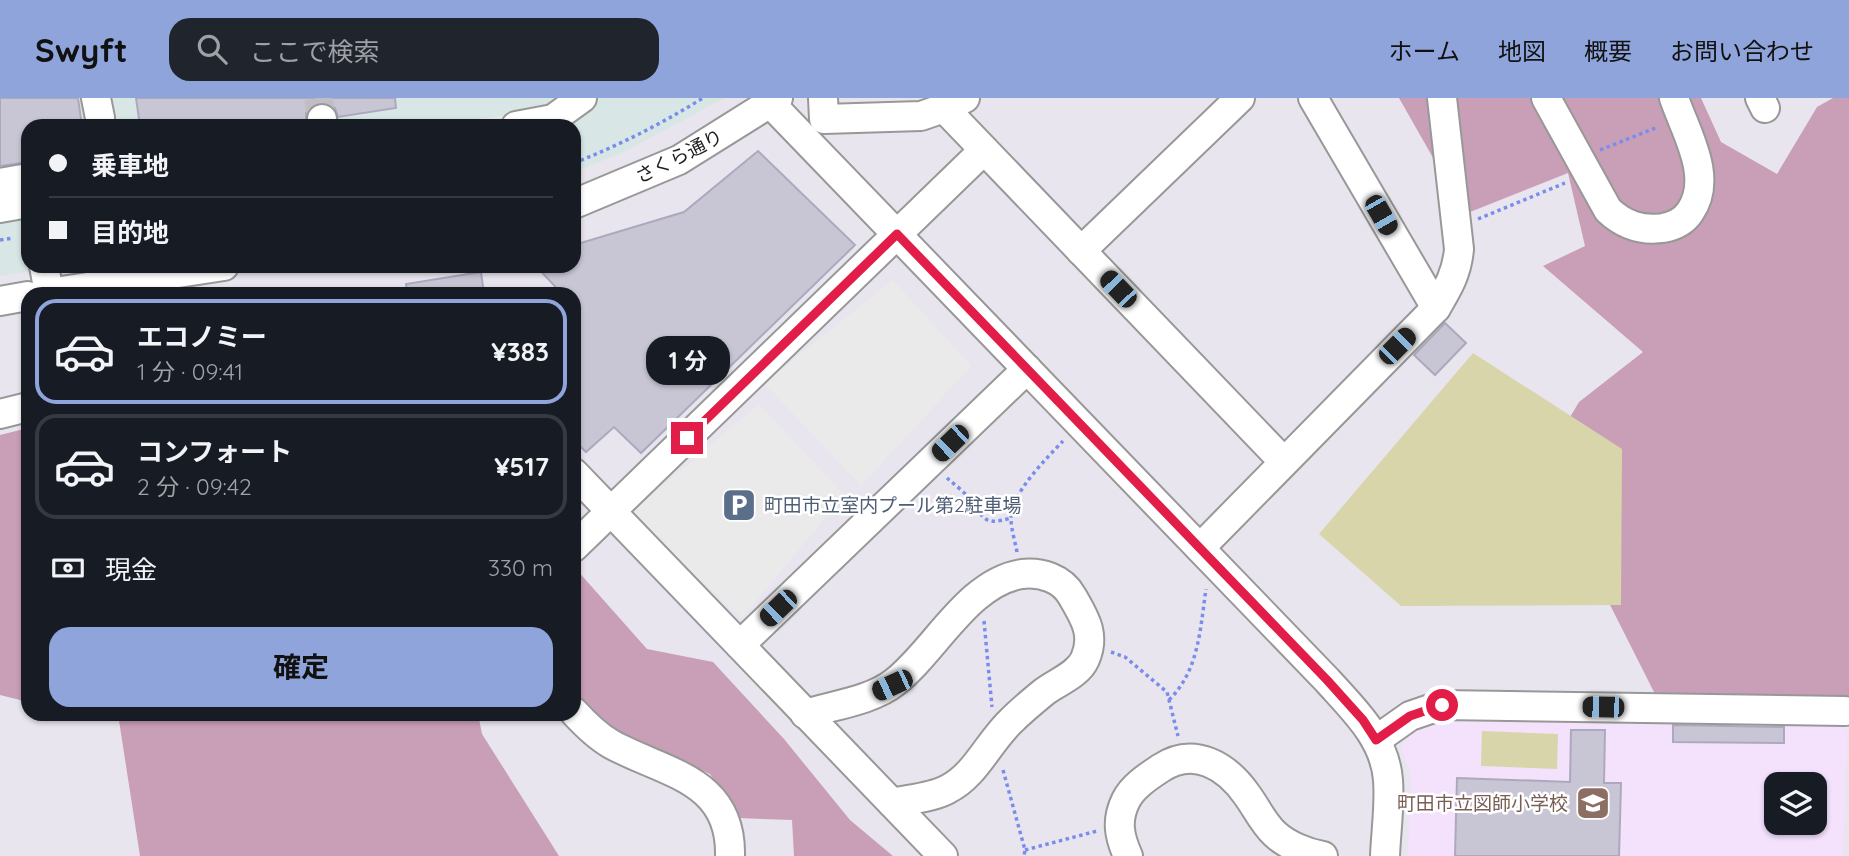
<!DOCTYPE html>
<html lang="ja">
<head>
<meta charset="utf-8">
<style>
  body { margin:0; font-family:Quicksand,"Noto Sans JP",sans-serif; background:#20242c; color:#f1f3f6; height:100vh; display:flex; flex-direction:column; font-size:26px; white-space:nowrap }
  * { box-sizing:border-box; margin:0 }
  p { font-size:23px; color:#9ea1a6 }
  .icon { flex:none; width:38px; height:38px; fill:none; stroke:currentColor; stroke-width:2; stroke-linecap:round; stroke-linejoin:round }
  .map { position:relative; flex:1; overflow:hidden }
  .details { position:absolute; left:21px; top:189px; width:560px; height:434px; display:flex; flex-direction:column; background:#171b24; border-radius:21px; box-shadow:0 2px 5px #0004 }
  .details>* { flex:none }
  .top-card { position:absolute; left:21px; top:21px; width:560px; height:154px; border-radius:21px; box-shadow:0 2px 5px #0004; display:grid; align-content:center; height:154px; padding:0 28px; background:#171b24 }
  .fabs { position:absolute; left:1764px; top:674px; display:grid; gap:14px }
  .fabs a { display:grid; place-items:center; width:63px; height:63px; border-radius:14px; background:#171b24; box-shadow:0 2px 5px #0004; font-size:35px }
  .end { position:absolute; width:32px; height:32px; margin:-16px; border:9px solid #e11d48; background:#fff; box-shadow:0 0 0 4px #fff }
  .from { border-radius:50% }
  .bubble { position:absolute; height:49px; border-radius:21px; background:#171b24; box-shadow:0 2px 5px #0004; font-size:23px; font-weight:700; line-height:49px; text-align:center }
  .car { position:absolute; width:21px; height:42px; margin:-21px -10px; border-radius:9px; box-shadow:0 0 5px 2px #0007; background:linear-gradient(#222 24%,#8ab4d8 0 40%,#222 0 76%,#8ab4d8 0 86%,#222 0) }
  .top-card b { display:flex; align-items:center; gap:24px; height:66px; font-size:26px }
  .top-card b+b { border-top:2px solid #363941 }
  .top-card i { width:18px; height:18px; background:#f1f3f6 }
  ul { padding:12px 0 0; list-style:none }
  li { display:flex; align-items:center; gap:21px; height:105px; margin:0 14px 10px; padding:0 14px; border:4px solid #363941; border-radius:21px }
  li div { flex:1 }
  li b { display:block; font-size:26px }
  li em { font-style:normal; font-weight:700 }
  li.active { border-color:#8ea4db }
  li>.icon { width:63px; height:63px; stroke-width:1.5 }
  .pay { display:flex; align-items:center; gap:18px; height:77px; padding:0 28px; font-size:26px }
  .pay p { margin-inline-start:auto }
  .primary-button { display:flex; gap:14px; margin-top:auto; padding:14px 28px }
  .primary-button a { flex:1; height:80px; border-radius:21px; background:#8ea4db; color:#111; font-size:28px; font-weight:700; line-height:80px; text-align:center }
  header { display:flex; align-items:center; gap:42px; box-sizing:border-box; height:98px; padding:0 35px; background:#8ea4db; color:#111 }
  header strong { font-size:33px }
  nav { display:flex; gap:38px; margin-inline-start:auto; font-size:24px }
  .search { width:490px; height:63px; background:#20242c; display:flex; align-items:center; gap:18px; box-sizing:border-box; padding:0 24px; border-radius:21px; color:#9ea1a6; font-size:26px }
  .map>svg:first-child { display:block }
  .industrial { fill:#d8e7e5 }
  .education { fill:#f4e1fc; fill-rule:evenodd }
  .forest { fill:#c99eb7 }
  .parking { fill:#eaeaea }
  .water { fill:#d8d5aa }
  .building { fill:#c8c6d4; stroke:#aca9be; stroke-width:2 }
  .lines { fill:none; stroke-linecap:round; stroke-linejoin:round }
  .minor-tunnel { stroke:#c0bdc4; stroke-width:28; stroke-dasharray:28 14; stroke-linecap:butt }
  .minor-casing { stroke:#989898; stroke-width:32 }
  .path { stroke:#798eec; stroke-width:3.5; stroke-dasharray:3.5 3.5; stroke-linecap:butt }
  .minor { stroke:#fff; stroke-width:28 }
  .route { stroke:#e11d48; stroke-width:9 }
  .labels { text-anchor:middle; stroke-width:5; stroke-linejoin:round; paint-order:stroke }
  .street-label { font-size:19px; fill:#1e1e1e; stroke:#fff }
  .service-label { font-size:19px; fill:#4e5e75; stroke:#fff; text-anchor:start }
  .education-label { font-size:19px; fill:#785e54; stroke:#fff; text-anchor:end }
</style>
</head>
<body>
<header>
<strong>Swyft</strong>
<div class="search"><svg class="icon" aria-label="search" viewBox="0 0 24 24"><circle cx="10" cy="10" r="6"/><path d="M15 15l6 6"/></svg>ここで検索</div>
<nav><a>ホーム</a><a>地図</a><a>概要</a><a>お問い合わせ</a></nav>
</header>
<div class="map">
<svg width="1849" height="758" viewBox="0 0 1849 758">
  <rect width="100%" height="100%" fill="#e9e5ee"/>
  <polygon class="industrial" points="0,0 725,0 622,55 574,74 574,28 28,28 28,168 58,168 0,178"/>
  <path class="education" d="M1449,618L1848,620L1843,758H1408L1411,679L1401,649L1410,636ZM1776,686H1815V724H1776Z"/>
  <g class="forest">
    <polygon points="1399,0 1701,0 1721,44 1777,76 1817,9 1833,0 1849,0 1849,604 1656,598 1602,491 1545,361 1579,304 1643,254 1543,168 1585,148 1568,75 1465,116"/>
    <polygon points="28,330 28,604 0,597 0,337"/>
    <polygon points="576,471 647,551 713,564 784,641 850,722 893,758 794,758 792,722 738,720 710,676 604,626 574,592"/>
    <polygon points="118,616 478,616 482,636 559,758 140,758"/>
  </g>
  <g class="parking">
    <polygon points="507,17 509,28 438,28"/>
    <polygon points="893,182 971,268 861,388 764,285"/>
    <polygon points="759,306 844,397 742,520 630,416"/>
  </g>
  <g class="water">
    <polygon points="1473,255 1622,351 1621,507 1401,508 1319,436"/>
    <polygon points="1482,633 1558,636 1557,671 1481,668"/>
  </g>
  <g class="building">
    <polygon points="0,0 78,0 82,28 28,28 28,64 0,68"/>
    <polygon points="136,0 395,0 396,10 338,19 335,10 328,5 320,5 311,8 306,15 306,24 278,28 140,28"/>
    <polygon points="758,53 855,147 641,355 614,329 586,354 574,342 574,196 562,196 536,168 574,168 574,147 684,114"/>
    <polygon points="481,174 484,196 407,196 406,186"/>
    <polygon points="1445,225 1466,245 1435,277 1414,257"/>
    <polygon points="1673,627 1784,629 1784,645 1673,644"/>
    <polygon points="1571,632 1605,632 1604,685 1621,685 1619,758 1455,758 1457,680 1570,684"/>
  </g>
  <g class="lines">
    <polyline class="minor-tunnel" points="318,0 322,21"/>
    <g class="minor-casing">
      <g id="minor">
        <polyline points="96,0 100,20"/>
        <polyline points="823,0 824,21 921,18 944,10"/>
        <polyline points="965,0 944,10 1283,363"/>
        <polyline points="1313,0 1436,210"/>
        <path d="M1546,0L1608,112C1624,127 1641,133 1663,130C1674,128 1684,123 1690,114C1714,80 1686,35 1674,0"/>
        <polyline points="1760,0 1765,10"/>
        <path d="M771,6L1327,582C1353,611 1385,640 1388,682C1390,707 1386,733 1385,758"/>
        <polyline points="322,21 323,28"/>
        <polyline points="516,28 553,21 582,0"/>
        <polyline points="0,85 28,80"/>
        <polyline points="574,106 679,62 778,0"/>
        <polyline points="0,110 28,105"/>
        <polyline points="1081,153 1240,0"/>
        <polyline points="44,168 49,195"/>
        <polyline points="42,196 224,168"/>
        <polyline points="0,203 28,198"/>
        <polyline points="0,316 28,309"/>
        <polyline points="574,375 943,758"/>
        <polyline points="574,449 984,52"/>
        <path d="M1200,450L1436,210C1448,190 1457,175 1459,151L1442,0"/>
        <polyline points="740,547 1027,271"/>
        <path d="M574,614C585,626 597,638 611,646C663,675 732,680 730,758"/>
        <path d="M805,616C834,607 871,603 895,584C935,553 968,484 1022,476C1041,474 1062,480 1072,498C1084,519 1096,536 1085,561C1078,577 1057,584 1044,594C1033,603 1022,612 1012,622C989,643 976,677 948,691C932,700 909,701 892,705"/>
        <polyline points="1376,642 1410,618 1442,607 1845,613"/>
        <path d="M1128,758C1119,738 1116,722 1126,702C1133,688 1149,678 1161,670C1194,648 1227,668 1247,697C1256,709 1263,725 1275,736C1287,747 1306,755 1323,758"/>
      </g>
    </g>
    <g class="path">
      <polyline points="1600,52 1658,29"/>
      <path d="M574,65C620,47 661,26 703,0"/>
      <polyline points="1478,121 1565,85"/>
      <polyline points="0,142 13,140"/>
      <path d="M947,380C955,387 966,395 972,404C985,423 986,427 1011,420"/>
      <path d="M1017,454C1015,443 1011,431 1011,420C1012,394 1046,361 1063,343"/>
      <polyline points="984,523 992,609"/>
      <polyline points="1111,554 1125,559 1167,594 1178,638"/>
      <path d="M1169,602C1199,572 1200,532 1206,491"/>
      <polyline points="1003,672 1025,752 1024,758"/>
      <polyline points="1025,752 1097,733"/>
    </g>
    <use href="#minor" class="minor"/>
  </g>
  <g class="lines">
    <polyline class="route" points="687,340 897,136 1327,582 1363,622 1376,642 1410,618 1442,607"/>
  </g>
  <defs>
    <g id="parking-square" transform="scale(1.75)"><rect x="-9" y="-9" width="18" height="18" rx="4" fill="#5c6f8a" stroke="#fff"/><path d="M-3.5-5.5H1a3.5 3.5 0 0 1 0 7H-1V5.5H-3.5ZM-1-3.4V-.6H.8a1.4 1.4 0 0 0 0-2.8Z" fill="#fff"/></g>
    <g id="school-square" transform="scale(1.75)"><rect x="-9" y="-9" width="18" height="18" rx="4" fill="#8d6e63" stroke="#fff"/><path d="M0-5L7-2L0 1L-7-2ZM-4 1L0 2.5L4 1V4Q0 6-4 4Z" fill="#fff"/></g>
  </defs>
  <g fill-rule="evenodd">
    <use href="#parking-square" x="739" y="407"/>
    <use href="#school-square" x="1593" y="705"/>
  </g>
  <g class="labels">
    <g class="street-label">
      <text transform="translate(679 58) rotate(-27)" y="7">さくら通り</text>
    </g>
    <g class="service-label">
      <text x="764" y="414">町田市立室内プール第2駐車場</text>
    </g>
    <g class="education-label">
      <text x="1568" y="712">町田市立図師小学校</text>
    </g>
  </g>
</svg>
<div class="fabs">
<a><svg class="icon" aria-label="layers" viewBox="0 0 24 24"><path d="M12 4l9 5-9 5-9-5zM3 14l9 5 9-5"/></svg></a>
</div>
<i class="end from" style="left:1442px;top:607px"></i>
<i class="end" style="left:687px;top:340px"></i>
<div class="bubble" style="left:646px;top:238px;width:84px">1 分</div>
<i class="car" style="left:1381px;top:117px;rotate:150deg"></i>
<i class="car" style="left:1118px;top:191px;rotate:316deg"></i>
<i class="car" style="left:1397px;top:248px;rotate:45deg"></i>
<i class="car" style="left:950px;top:345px;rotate:226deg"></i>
<i class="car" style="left:778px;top:510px;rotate:226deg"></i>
<i class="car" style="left:892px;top:587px;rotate:245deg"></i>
<i class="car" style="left:1603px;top:609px;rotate:271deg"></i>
<div class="top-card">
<b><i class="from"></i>乗車地</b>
<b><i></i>目的地</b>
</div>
<section class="details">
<ul>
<li class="active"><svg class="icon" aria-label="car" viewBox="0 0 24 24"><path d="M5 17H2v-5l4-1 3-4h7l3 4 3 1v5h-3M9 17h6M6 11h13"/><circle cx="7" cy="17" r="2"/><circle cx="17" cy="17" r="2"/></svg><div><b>エコノミー</b><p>1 分 · 09:41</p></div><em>¥383</em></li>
<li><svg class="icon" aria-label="car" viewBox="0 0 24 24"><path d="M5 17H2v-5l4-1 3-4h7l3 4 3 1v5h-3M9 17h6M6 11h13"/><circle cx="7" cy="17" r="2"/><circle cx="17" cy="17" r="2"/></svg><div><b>コンフォート</b><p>2 分 · 09:42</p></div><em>¥517</em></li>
</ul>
<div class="pay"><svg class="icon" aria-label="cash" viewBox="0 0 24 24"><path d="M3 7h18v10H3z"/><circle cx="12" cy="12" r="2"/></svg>現金<p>330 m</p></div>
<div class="primary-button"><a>確定</a></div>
</section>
</div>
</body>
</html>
